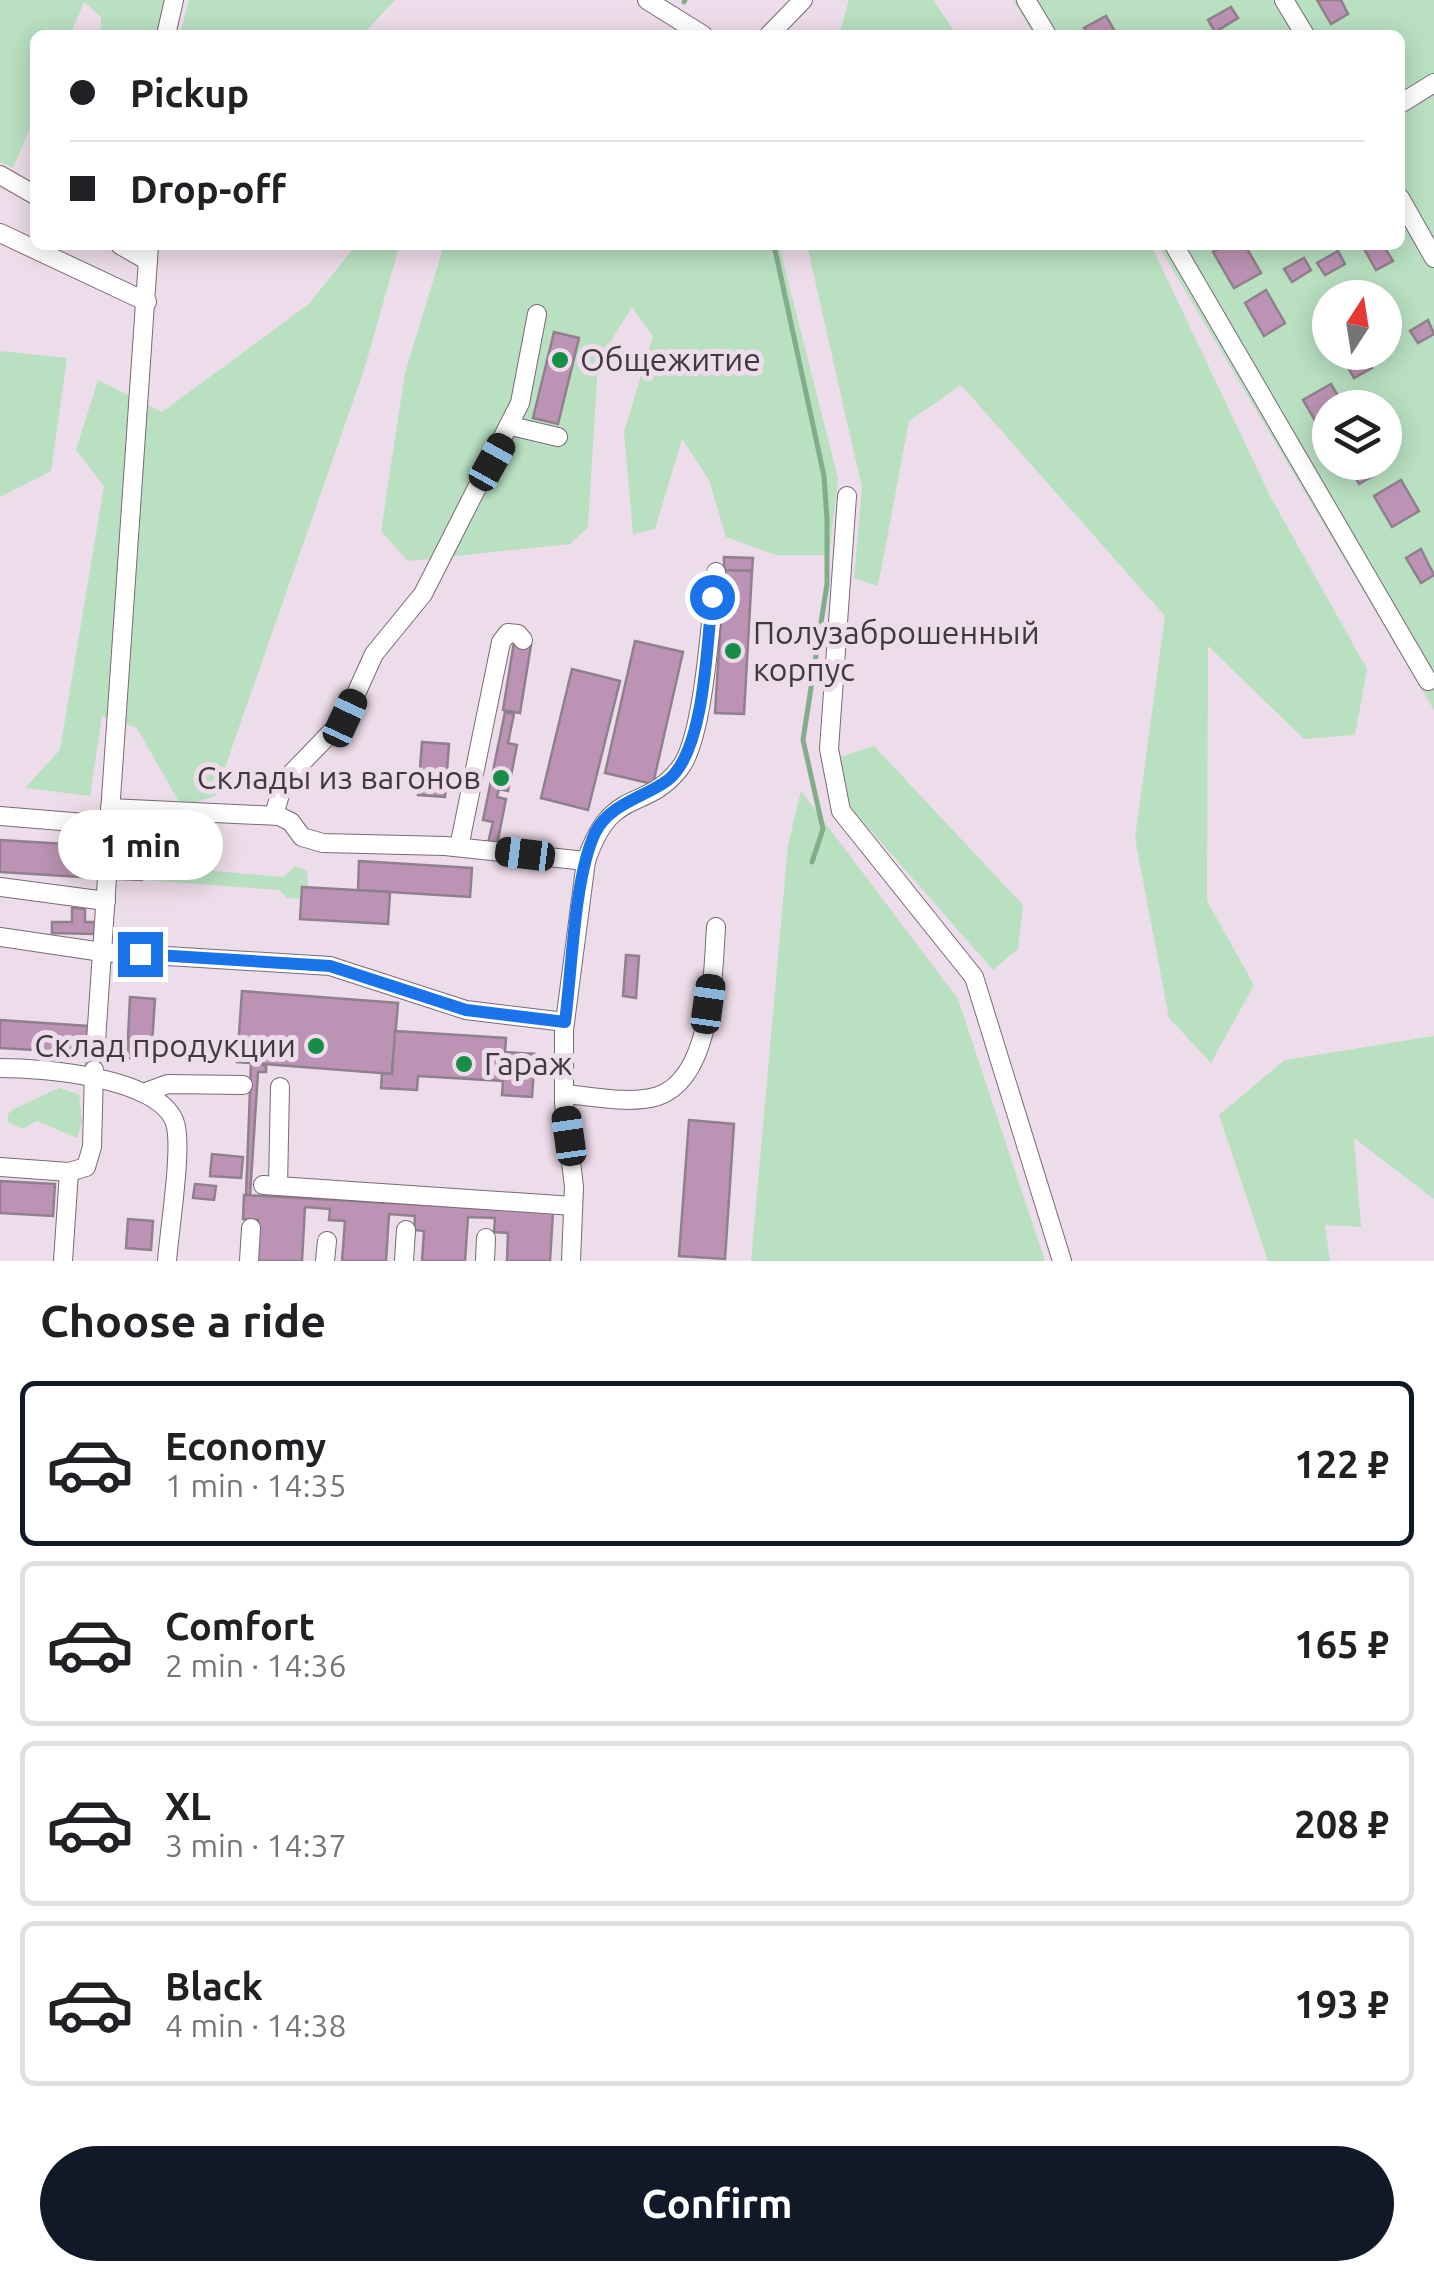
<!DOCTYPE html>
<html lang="en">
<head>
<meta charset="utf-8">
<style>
  body { margin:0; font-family:Ubuntu,sans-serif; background:#f2f2f2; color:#202124; height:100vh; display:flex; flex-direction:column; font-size:38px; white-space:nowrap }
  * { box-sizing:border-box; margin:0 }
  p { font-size:32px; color:#757577 }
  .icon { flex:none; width:55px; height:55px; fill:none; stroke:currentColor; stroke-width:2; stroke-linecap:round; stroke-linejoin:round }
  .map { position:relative; height:1261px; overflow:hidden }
  .details { display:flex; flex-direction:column; background:#fff; flex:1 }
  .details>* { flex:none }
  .banner { position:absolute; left:30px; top:30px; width:1375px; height:220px; border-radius:15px; box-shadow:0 5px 25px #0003; display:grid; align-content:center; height:220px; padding:0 40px; background:#fff }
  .needle { width:65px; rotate:12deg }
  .fabs { position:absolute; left:1312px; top:280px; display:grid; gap:20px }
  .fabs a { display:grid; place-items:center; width:90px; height:90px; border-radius:50%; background:#fff; box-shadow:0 5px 25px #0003; font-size:50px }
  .end { position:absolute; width:45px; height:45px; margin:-22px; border:12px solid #1a73e8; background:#fff; box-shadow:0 0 0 5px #fff }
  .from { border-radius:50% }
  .bubble { position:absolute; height:70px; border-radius:35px; background:#fff; box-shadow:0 5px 25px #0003; font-size:32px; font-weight:700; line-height:70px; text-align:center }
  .car { position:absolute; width:30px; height:60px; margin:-30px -15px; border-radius:12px; box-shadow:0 0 8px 2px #0007; background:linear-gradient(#222 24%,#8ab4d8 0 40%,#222 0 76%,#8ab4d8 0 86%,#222 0) }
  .banner b { display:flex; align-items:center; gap:35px; height:95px; font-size:38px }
  .banner b+b { border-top:2px solid #e0e0e0 }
  .banner i { width:25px; height:25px; background:#202124 }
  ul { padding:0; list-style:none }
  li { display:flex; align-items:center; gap:30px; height:165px; margin:0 20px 15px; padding:0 20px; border:5px solid #e0e0e0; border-radius:15px }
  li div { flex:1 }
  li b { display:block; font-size:38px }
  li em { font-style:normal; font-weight:700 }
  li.current { border-color:#111827 }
  li>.icon { width:90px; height:90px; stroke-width:1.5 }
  h2 { padding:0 40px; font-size:45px; line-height:120px }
  .primary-button { display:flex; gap:20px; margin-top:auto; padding:20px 40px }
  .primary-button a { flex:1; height:115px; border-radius:60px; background:#111827; color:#fff; font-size:40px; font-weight:700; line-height:115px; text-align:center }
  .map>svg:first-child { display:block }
  .green { fill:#b9e0c1; fill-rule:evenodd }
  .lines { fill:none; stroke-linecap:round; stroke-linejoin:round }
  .stream { stroke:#82ad8b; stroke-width:5 }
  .building { fill:#bc93b4; stroke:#90808d; stroke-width:2.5 }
  .minor-tunnel { stroke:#cabbc7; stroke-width:18; stroke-dasharray:18 9; stroke-linecap:butt }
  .minor-casing { stroke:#796a76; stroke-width:20 }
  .minor { stroke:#fff; stroke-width:18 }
  .route { stroke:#1a73e8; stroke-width:12 }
  .poi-dot { fill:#188d47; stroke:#eddce9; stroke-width:4 }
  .labels { text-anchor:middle; stroke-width:10; stroke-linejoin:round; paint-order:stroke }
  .poi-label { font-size:32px; fill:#40393e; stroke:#eddce9; text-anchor:start }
</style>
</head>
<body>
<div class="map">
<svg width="1434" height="1261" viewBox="0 0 1434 1261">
  <rect width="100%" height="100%" fill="#eddce9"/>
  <g class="green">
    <polygon points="0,0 165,0 157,35 101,35 101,17 84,2 70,35 35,35 35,116 13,168 0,162"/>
    <polygon points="189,0 395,0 362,35 180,35"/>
    <polygon points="849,0 933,0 957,35 839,35"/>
    <path d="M1013,0H1434V710L1158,245H1400V35H1034ZM1330,298H1385V352H1330ZM1330,408H1385V462H1330Z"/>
    <polygon points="356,245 399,247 364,370 215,796 182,807 137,728 102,716 90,796 25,788 60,750 104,486 76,450 98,380 162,412 309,304"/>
    <polygon points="444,245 779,245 838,479 829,555 776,555 726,537 709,480 682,439 655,529 633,534 624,432 653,336 632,307 598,362 588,527 570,544 408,561 381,531 405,373"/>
    <polygon points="807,245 1151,245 1270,496 1367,669 1355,735 1304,739 1208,646 1207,901 1254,985 1211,1063 1169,1018 1135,838 1165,616 961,385 909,421 878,586 854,578 862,488"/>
    <polygon points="0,351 67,358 51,471 0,497"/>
    <polygon points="874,746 1023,905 1018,949 993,970 851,808 840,757"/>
    <polygon points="801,791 958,999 1045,1261 751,1261 788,845"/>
    <polygon points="143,865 283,877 295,866 307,871 308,887 302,887 301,899 287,898 279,890 142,880"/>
    <polygon points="1434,1036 1434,1199 1354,1138 1361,1227 1325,1225 1330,1261 1268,1261 1219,1115 1285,1060"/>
    <polygon points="59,1088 79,1094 82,1122 77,1138 37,1121 22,1129 8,1122 8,1114 14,1109"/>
  </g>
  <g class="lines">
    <g class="stream">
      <polyline points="684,2 685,0"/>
      <polyline points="774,245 824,476 827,519 827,584 803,740 823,829 812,862"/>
    </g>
  </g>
  <g class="building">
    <polygon points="1317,0 1341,0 1348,14 1331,24"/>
    <polygon points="1231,7 1238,18 1215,32 1208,20"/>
    <polygon points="1106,16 1117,35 1089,35 1084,28"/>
    <polygon points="1224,245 1245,245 1261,273 1234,288 1213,252"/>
    <polygon points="1362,245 1383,245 1393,261 1376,270"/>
    <polygon points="1338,251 1345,264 1325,275 1317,263"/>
    <polygon points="1304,258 1311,270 1292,282 1284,269"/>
    <polygon points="1266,290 1285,323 1264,336 1245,303"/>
    <polygon points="1428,320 1434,334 1418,343 1410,331"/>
    <polygon points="554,332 579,338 558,424 533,418"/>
    <polygon points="1364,354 1372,368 1354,378 1346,364"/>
    <polygon points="1331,384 1345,408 1330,408 1330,432 1324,436 1303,400"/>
    <polygon points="1347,462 1369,462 1376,474 1359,484"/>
    <polygon points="1401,480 1419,511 1392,527 1374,496"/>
    <polygon points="1421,549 1434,575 1421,583 1406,558"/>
    <polygon points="724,557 753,558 752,571 724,570"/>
    <polygon points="724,570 752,571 744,714 715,713"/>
    <polygon points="635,641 683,652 653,784 605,773"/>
    <polygon points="514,642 531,645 520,713 503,710"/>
    <polygon points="572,669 620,681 588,810 541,798"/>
    <polygon points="505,712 514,714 508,743 517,745 508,791 499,789 497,797 506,799 497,845 488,843 493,822 483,820"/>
    <polygon points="422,742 449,744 445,797 418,795"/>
    <polygon points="0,840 98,846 96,878 0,872"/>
    <polygon points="98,846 144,849 142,880 96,878"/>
    <polygon points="359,861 472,868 470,897 358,890"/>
    <polygon points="302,887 390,892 388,924 300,919"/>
    <polygon points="72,908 85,909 85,922 95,922 95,934 52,933 52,922 72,922"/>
    <polygon points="626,955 639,956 636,998 623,996"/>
    <polygon points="242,991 398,1003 392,1074 237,1062"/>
    <polygon points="130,997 155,999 151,1059 127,1058"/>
    <polygon points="0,1020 88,1026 87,1053 0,1048"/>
    <polygon points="395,1031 506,1038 505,1052 535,1054 532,1097 502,1095 503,1081 418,1076 417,1090 381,1088 382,1073 392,1074"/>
    <polygon points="87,1040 103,1041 101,1070 86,1069"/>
    <polygon points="251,1064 266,1065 266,1072 258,1072 250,1196 246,1195"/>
    <polygon points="689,1120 734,1124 725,1259 679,1256"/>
    <polygon points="212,1154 243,1157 241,1178 210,1176"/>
    <polygon points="0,1181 55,1184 53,1216 0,1213"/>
    <polygon points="195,1184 216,1186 214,1200 193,1198"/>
    <polygon points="244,1195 553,1212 550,1261 507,1261 508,1233 494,1232 495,1218 468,1217 465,1261 422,1261 424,1231 414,1230 415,1216 389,1214 386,1261 342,1261 345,1221 329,1220 330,1209 305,1207 302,1261 256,1261 258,1220 243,1219"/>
    <polygon points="128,1219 153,1221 151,1250 126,1248"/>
  </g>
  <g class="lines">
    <g class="minor-tunnel">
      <polyline points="107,878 108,842"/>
      <polyline points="94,1069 96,1041"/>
    </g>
    <g class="minor-casing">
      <g id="minor">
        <polyline points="647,0 703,35"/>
        <polyline points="1026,0 1047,35"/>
        <polyline points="1284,0 1305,35"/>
        <polyline points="166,35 174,0"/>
        <polyline points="769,35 803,0"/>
        <polyline points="1400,104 1434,83"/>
        <polyline points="0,175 35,195"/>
        <polyline points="1400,198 1434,258"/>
        <polyline points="0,233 147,302"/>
        <polyline points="120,245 148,261"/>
        <polyline points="1174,245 1428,681"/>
        <polyline points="511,426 558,437"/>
        <polyline points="847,496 829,749 841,811 974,977 1062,1261"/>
        <path d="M110,808L279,816L291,822L302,837L323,843L445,846L586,861C612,784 644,814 680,768C704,738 711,615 716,572"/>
        <polyline points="274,815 284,781 345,718 374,654 423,594 520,403 537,314"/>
        <polyline points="0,816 109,825"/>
        <polyline points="108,842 149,245"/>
        <polyline points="459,847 501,642 508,633 518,634 523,640"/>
        <polyline points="0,887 106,901"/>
        <polyline points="0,937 102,952 330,966 466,1010 565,1022"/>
        <polyline points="96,1041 107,878"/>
        <path d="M0,1068C42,1068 160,1077 175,1123C183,1147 169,1232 167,1261"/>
        <polyline points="146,1092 168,1084 243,1085"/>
        <path d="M564,1094C593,1096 630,1105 658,1096C712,1078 713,974 716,927"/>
        <polyline points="0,1167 69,1172 86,1167 92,1147 94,1070"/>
        <polyline points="263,1185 573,1206"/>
        <polyline points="278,1186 280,1087"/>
        <polyline points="63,1261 69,1172"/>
        <polyline points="249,1261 251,1228"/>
        <polyline points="325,1261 327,1241"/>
        <polyline points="404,1261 406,1230"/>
        <polyline points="485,1261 486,1238"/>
        <polyline points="571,1261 574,1187 564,1103 564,1030 586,861"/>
      </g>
    </g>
    <use href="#minor" class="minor"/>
  </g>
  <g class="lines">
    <path class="route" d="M140,954L330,966L466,1010L565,1022C572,969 574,878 595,833C610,803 644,798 668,780C705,751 707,643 712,597"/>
  </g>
  <g class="poi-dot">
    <circle cx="560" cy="360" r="10"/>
    <circle cx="733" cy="651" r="10"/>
    <circle cx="501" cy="778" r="10"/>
    <circle cx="316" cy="1046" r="10"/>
    <circle cx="464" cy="1064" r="10"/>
  </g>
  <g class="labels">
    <g class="poi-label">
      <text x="580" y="371">Общежитие</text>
      <text x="753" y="644">Полузаброшенный<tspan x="753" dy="37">корпус</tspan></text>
      <text x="481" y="789" text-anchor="end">Склады из вагонов</text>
      <text x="296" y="1057" text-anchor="end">Склад продукции</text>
      <text x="484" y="1075">Гараж</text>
    </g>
  </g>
</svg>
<div class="fabs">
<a><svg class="needle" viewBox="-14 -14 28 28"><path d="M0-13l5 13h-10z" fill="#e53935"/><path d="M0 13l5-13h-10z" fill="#757577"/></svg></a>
<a><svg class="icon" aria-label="layers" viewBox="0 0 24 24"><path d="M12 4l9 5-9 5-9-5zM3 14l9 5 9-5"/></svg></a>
</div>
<i class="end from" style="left:712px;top:597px"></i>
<i class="end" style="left:140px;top:954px"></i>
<div class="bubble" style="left:58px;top:810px;width:165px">1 min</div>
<i class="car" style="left:492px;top:462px;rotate:29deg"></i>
<i class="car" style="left:345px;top:718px;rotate:25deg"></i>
<i class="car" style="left:525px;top:854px;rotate:277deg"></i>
<i class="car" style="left:708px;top:1004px;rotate:8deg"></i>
<i class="car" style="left:569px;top:1136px;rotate:352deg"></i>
<div class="banner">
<b><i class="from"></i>Pickup</b>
<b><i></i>Drop-off</b>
</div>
</div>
<section class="details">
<h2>Choose a ride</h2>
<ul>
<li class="current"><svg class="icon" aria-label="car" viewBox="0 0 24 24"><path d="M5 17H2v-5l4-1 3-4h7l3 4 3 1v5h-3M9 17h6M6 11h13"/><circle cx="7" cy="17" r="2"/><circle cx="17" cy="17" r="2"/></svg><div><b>Economy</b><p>1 min · 14:35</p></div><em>122 ₽</em></li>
<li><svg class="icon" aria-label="car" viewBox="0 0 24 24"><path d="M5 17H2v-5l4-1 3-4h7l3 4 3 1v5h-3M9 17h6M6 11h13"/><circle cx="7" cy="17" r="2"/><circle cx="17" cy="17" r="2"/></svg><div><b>Comfort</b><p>2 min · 14:36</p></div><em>165 ₽</em></li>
<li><svg class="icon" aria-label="car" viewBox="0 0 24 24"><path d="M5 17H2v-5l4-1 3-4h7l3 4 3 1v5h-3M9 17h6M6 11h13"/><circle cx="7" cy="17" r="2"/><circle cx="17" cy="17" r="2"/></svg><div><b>XL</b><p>3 min · 14:37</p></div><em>208 ₽</em></li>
<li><svg class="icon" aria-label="car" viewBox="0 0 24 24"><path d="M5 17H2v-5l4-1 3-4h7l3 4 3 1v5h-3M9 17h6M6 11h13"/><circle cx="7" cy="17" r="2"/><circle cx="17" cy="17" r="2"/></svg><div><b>Black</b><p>4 min · 14:38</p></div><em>193 ₽</em></li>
</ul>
<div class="primary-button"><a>Confirm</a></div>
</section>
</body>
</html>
